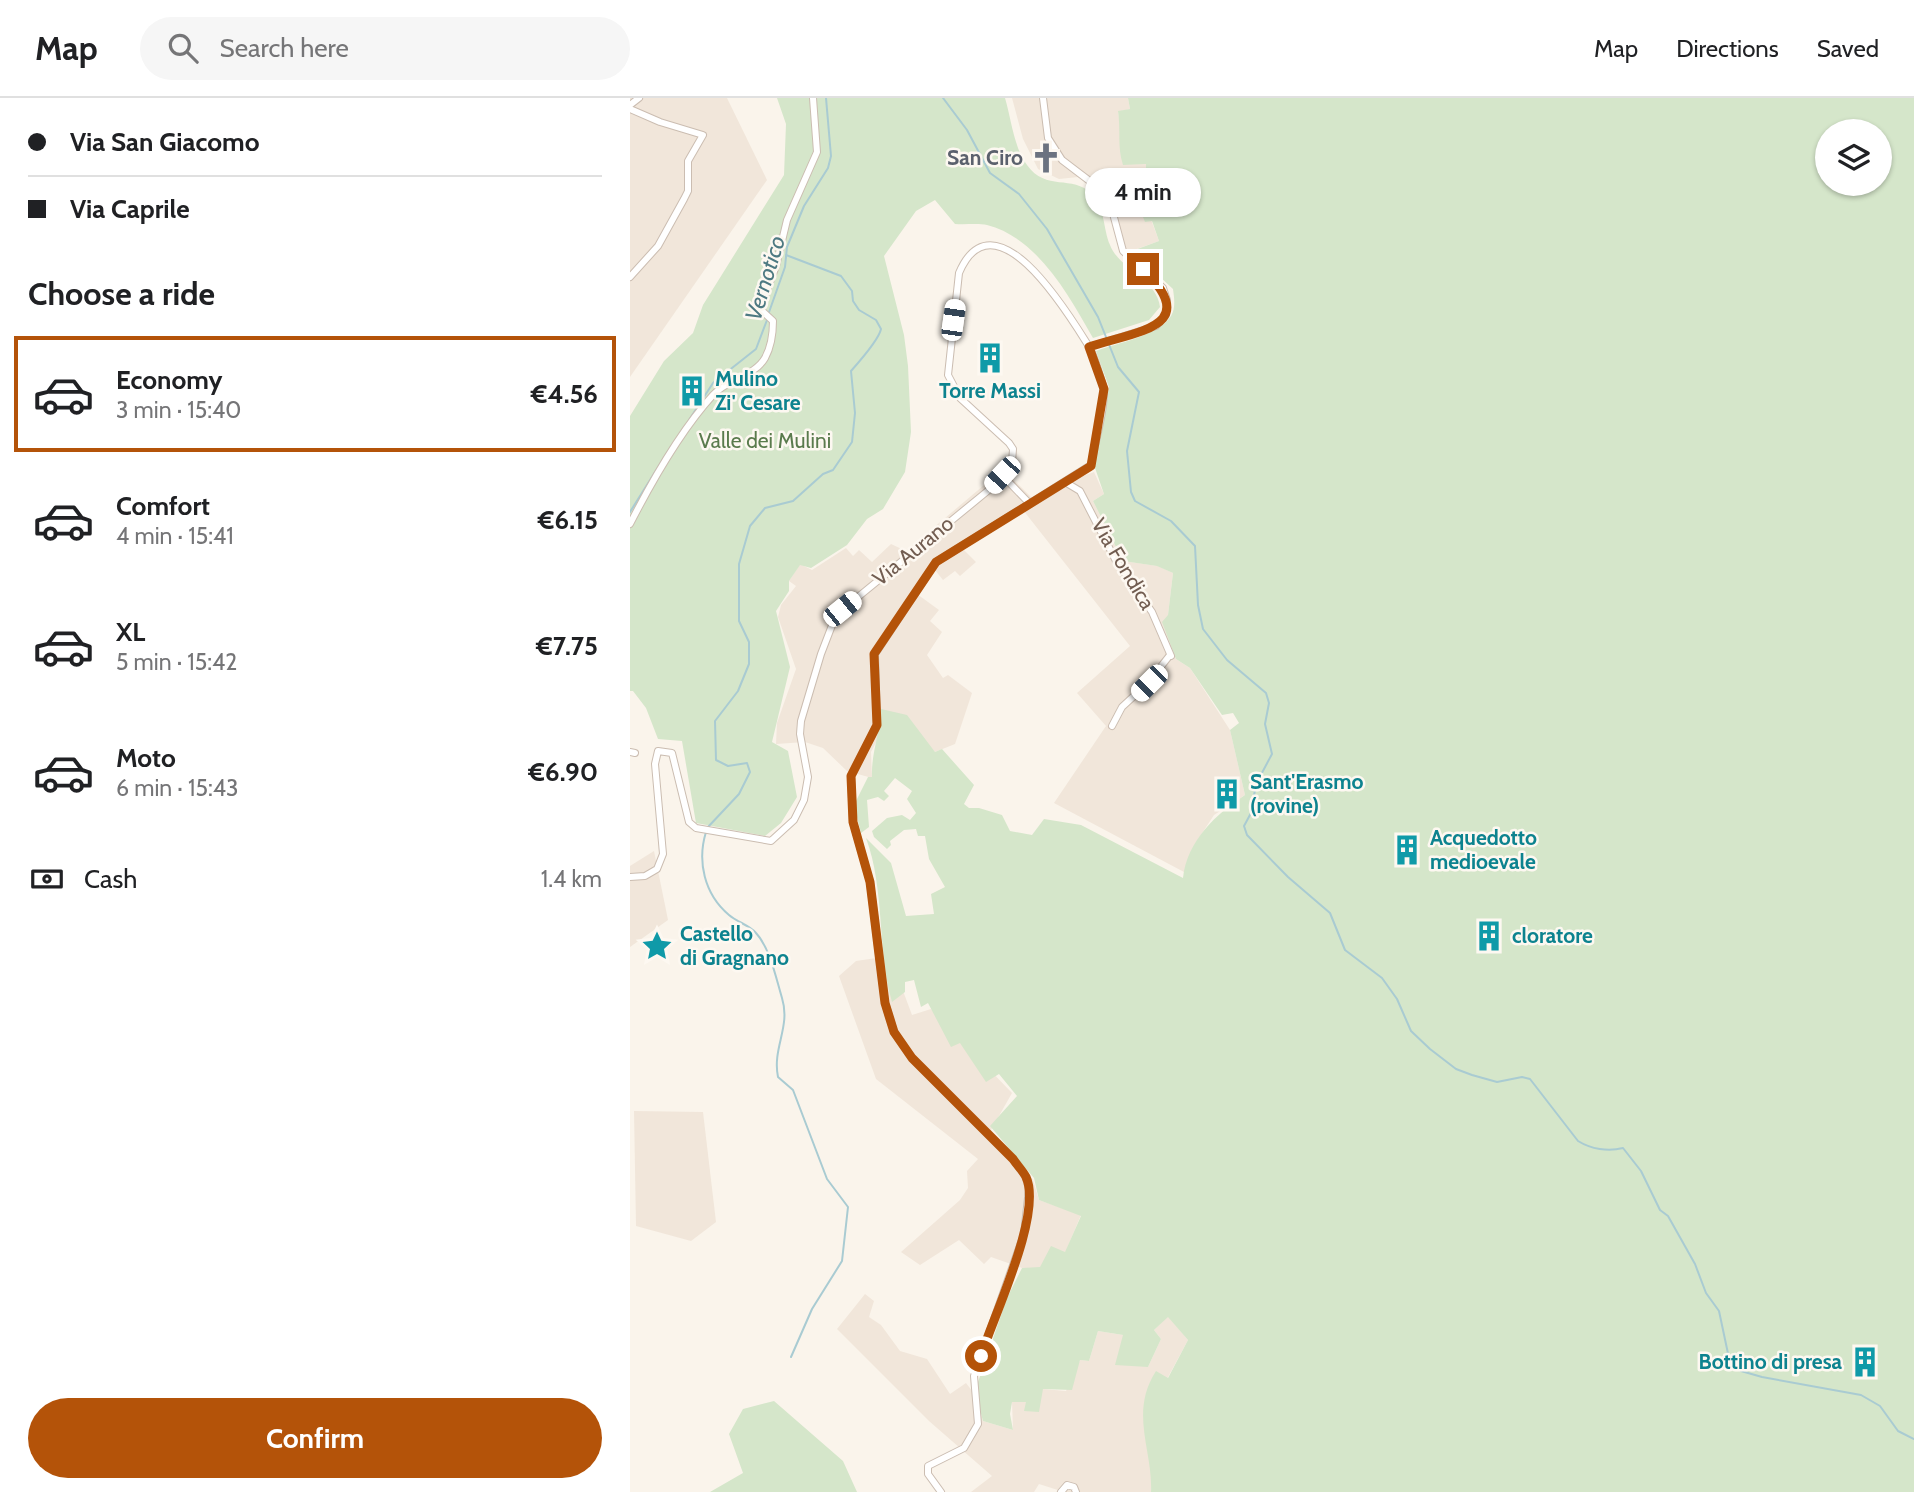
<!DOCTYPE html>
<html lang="en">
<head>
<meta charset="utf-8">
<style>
  body { margin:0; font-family:Cabin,sans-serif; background:#f6f6f6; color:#202124; height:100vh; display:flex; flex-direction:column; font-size:26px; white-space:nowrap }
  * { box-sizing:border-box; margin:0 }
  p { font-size:23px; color:#757577 }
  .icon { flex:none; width:38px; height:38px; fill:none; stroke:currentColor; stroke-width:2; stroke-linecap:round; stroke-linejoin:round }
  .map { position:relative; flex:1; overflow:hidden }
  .panel { display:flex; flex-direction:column; background:#fff; width:630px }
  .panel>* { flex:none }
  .hud { display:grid; align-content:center; height:154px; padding:0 28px; background:#fff }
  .buttons { position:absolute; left:1185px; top:21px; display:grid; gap:14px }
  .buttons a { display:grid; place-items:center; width:77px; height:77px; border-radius:50%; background:#fff; box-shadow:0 2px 5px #0004; font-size:35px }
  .end { position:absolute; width:32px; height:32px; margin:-16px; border:9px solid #b45309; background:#fff; box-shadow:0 0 0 4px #fff }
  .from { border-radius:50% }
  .bubble { position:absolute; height:49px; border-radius:24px; background:#fff; box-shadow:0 2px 5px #0004; font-size:23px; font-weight:800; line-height:49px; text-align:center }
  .car { position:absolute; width:21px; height:42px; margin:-21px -10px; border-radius:9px; box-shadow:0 0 5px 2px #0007; background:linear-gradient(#fff 24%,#345 0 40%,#fff 0 76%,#345 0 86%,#fff 0) }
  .hud b { display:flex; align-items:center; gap:24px; height:66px; font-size:26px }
  .hud b+b { border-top:2px solid #e0e0e0 }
  .hud i { width:18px; height:18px; background:#202124 }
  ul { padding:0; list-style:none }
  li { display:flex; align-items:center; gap:21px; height:116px; margin:0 14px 10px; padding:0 14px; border:4px solid transparent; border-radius:0px }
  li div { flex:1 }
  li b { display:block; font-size:26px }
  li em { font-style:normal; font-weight:800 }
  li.active { border-color:#b45309 }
  li>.icon { width:63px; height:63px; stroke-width:1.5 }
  h2 { padding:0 28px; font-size:32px; line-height:84px }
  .pay { display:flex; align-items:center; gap:18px; height:77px; padding:0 28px; font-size:26px }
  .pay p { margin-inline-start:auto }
  .action { display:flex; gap:14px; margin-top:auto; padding:14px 28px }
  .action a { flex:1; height:80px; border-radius:42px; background:#b45309; color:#fff; font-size:28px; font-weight:800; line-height:80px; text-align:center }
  header { display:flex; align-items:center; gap:42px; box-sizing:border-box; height:98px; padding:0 35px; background:#fff; border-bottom:2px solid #e0e0e0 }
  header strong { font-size:33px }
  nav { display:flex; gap:38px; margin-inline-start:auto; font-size:24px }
  .search { width:490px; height:63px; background:#f6f6f6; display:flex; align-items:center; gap:18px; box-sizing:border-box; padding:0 24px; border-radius:38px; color:#757577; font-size:26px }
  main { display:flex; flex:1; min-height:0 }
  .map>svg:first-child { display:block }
  .residential { fill:#f1e6da }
  .green { fill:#d5e6ca; fill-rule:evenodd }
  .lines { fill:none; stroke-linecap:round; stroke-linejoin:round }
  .stream { stroke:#a9cbd2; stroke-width:2 }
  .minor-casing { stroke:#cbbdb1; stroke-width:8 }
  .minor { stroke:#fff; stroke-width:6 }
  .route { stroke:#b45309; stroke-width:9 }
  .labels { text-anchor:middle; stroke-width:5; stroke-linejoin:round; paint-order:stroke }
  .worship-label { font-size:21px; font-weight:bold; fill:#5b616d; stroke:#fdf8f1; text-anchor:end }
  .culture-label { font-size:21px; font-weight:bold; fill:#0d838f; stroke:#fdf8f1; text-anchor:start }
  .park-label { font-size:21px; fill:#5a7b4d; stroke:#fdf8f1 }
  .street-label { font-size:21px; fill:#725d51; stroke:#fdf8f1 }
  .water-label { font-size:23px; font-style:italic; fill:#4d7982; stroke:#fdf8f1 }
</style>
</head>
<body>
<header>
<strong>Map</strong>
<div class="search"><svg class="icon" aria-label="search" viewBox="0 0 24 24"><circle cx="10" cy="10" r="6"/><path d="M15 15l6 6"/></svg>Search here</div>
<nav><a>Map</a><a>Directions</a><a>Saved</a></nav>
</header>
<main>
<section class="panel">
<div class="hud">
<b><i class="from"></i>Via San Giacomo</b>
<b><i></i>Via Caprile</b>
</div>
<h2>Choose a ride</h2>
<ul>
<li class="active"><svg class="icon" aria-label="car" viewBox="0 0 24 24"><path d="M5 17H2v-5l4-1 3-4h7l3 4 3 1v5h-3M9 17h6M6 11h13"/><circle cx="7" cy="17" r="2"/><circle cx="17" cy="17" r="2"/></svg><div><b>Economy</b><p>3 min · 15:40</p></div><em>€4.56</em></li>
<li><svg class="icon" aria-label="car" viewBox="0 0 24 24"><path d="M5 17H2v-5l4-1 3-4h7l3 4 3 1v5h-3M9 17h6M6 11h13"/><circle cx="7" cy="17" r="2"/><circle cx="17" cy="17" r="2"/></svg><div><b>Comfort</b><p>4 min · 15:41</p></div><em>€6.15</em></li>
<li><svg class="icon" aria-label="car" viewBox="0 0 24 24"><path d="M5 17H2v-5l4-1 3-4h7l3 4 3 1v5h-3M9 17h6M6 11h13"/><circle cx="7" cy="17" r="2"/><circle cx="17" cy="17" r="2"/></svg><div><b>XL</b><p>5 min · 15:42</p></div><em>€7.75</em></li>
<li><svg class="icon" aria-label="car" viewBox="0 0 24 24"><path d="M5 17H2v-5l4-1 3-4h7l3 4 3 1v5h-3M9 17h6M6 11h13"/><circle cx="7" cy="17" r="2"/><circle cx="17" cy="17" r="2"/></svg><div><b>Moto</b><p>6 min · 15:43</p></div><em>€6.90</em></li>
</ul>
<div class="pay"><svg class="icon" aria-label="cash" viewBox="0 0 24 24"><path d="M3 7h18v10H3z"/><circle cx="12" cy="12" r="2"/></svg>Cash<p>1.4 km</p></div>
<div class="action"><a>Confirm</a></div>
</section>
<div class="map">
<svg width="1284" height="1394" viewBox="0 0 1284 1394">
  <rect width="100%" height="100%" fill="#faf4eb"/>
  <g class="residential">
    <polygon points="0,0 97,0 137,82 0,279"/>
    <polygon points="382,0 498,0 500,11 488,14 492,39 516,66 516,93 510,92 529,143 493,156 473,95 448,79 429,81 408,71 393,41"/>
    <polygon points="373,371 406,404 445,381 464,374 474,396 463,403 493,463 528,468 543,475 538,517 546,561 560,570 600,632 615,697 584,717 567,743 554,774 424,705 476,628 447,595 500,548 393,412 333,451 346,464 330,478 325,473 313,482 305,472 287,496 309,512 300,523 312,534 297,557 313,580 318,577 342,595 325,646 305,654 251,611 250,637 241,654 242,680 217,673 193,650 175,644 146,646 147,625 166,571 148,519 151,507 166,488 159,483 170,466 182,472 216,450 223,458 229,452 242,464 261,446 276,453"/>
    <polygon points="24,753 38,822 0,849 0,768"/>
    <polygon points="260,858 282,917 301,911 382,995 361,1032 403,1082 409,1102 451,1117 435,1155 410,1170 392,1170 361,1159 354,1166 329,1142 290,1167 271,1154 330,1102 338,1090 337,1073 348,1061 246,981 209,878 226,863"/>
    <polygon points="4,1013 73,1014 86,1124 61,1143 6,1128"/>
    <polygon points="235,1196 244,1203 239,1219 251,1227 270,1253 297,1261 320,1296 336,1285 346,1298 353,1323 383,1332 382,1304 397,1304 413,1291 436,1293 450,1262 459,1263 468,1233 493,1237 518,1269 531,1241 524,1232 538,1218 558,1242 537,1281 521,1394 434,1394 409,1386 404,1394 341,1394 362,1378 299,1323 207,1231"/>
  </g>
  <g class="green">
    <path d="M147,0H375C381,20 384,50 397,67C416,94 442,76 462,96C475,109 473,131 480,147C489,171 527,181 530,209L519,222L463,240C439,198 408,140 357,127C348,125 335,127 325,126L305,102L286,113L254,158L274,237L278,268L281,334L275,374L253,411L237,421L217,447L181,470L170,467L159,483V493L146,513L160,569L142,644L158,653L167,699L151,725L135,738L66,725L52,643L28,641L16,610L3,593H0V318L34,263L63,235L73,207L154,77L156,26Z"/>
    <path d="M498,0H1284V1394H521C523,1352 499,1315 526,1273L538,1280L558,1242L538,1219L524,1232L531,1241L518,1269L485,1267L493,1237L468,1233L459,1263L450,1262L442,1292L413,1291L409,1314L394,1313L396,1304H382L380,1316L383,1332L353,1323L346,1298L348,1284L377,1200L392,1170L410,1169L421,1148L435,1154L451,1118L409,1102L404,1080L360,1028L387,998L369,976L356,984L330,945L321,949L298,905L291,909L284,882L275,884V894L262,904C247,851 255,791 236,740L261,765L276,818L304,816L301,796L315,789L299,761L295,738H288L286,731L274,732L260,743L261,747L257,751L244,739L242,733L257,720L272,717L280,722L286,715L277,701L282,693L265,680L254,693L259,698L254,703L248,699L237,702L239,729L231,735L224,707L238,679H242C241,655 250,636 251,611L277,617L305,654L312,651L344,687L334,706L339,710H349L372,717L380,733L402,737L414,721L451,727L553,780C557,743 586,716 615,697L600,632L609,625L603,615L592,617L560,570L546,561L532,524L538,517L543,475L527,468L493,463L463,403L474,396L464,367L479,289L466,253C487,245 528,238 541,218C546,210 544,199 543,191L502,153L529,143L522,123L515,124L509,109V92L516,93V66L493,67C487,48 491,34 488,13L500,11ZM1197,33H1250V86H1197Z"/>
    <polygon points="144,1303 213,1363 227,1394 80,1394 113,1375 99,1336 113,1311"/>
  </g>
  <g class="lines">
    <g class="stream">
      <path d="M313,0L337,32L360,75L389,96L417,131L468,219L488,269L509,294L497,353L501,394L505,403L541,423L565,448L568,507L573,531L597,562L636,595L639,605L635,626L642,656L626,686L621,715L614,728L617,737L658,779L700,815L715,852L752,880L767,901L781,933L800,951L826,971L842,977L867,984L892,979L900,981L948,1043C961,1051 978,1054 993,1050L1011,1073L1030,1112L1038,1118L1065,1166L1076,1195L1089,1213L1100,1265L1111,1273L1132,1279L1231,1297L1250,1308L1268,1333L1284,1341"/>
      <polyline points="138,217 155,169 157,149 174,108 198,70 201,58 196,0"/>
      <polyline points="59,322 83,285 126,251 137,222"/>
      <polyline points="0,414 42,347"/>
      <path d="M78,729L109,696L120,674L117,665L98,668L86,662L85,623L108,593L119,566V544L109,523V466L120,428L135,410L163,403L193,376L203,372L222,344L225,315L221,273C229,264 249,241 251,231L246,222L229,212L223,203L222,193L211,178L156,157"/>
      <path d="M76,734C67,763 74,796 99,817C107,824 119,827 126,835C140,850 146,880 152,900C161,929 142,950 148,979L163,992L197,1081L218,1109L212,1163L182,1211L161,1259"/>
    </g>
    <g class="minor-casing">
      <g id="minor">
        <polyline points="413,0 418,40 432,62 478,97 493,153 533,190 537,202 536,217 526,228 459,249"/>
        <polyline points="0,7 9,0"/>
        <polyline points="0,11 30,24 73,37 58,63 58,93 54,101 28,148 0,179"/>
        <polyline points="372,377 400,406"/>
        <polyline points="435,384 450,393 486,463 522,514 541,558"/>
        <path d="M0,426C21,385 52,331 83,297C97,281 125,278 135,260C141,249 143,234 143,223L131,212V208L146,168L157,122L187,54L183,0"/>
        <polyline points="482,628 492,609 518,585 540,557"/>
        <polyline points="0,654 5,655"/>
        <path d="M0,779L15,778L27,771L33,756L25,666L28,653L42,655L59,724L66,730L141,743L164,722L174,702L178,679L170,636L171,623L191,556L206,517L360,391L382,364L383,351L379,345L330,300L318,277L329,175C364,93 438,215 458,247C465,258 469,275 473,288C477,305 464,348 461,367L306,464L245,556L247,627L221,678L223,724L240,784L255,905L264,934L282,960L383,1061L396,1079L399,1091L394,1136L344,1278L348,1326L334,1350L298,1368V1376L311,1394"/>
        <polyline points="431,1394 437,1387 444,1389 446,1394"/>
      </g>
    </g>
    <use href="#minor" class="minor"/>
  </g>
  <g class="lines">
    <path class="route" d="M351,1258C363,1219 413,1116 396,1079C393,1073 387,1067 383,1061L282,960L264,934L255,905L240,784L223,724L221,678L247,627L244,556L306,464L461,368L474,291L459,249C505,233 574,230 513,171"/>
  </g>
  <defs>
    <g id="church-bare" transform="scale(2.415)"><path d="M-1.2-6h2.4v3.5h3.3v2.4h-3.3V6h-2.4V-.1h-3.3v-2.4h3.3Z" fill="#6b7280" stroke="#fdf8f1" stroke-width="2.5" paint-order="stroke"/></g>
    <g id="building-bare" transform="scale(2.415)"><path d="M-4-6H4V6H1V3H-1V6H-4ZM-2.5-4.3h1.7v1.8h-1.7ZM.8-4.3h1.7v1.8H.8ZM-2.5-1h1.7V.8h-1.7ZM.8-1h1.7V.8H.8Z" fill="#0f9aa8" stroke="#fdf8f1" stroke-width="2.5" paint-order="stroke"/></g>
    <g id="sight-bare" transform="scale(2.415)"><path d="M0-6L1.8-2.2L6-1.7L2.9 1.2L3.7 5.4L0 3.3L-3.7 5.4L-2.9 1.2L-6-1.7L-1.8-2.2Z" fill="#0f9aa8" stroke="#fdf8f1" stroke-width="2.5" paint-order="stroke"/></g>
  </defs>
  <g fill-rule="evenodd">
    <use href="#church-bare" x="416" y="60"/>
    <use href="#building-bare" x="360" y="260"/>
    <use href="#building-bare" x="62" y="293"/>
    <use href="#building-bare" x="597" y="696"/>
    <use href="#building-bare" x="777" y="752"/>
    <use href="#building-bare" x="859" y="838"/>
    <use href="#sight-bare" x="27" y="848"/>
    <use href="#building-bare" x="1235" y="1264"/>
  </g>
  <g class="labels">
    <g class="worship-label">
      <text x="393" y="67">San Ciro</text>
    </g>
    <g class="culture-label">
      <text x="85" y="288">Mulino<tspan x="85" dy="24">Zi' Cesare</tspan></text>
      <text x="360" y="300" text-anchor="middle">Torre Massi</text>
      <text x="620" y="691">Sant'Erasmo<tspan x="620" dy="24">(rovine)</tspan></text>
      <text x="800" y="747">Acquedotto<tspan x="800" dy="24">medioevale</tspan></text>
      <text x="50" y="843">Castello<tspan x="50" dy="24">di Gragnano</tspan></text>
      <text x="882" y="845">cloratore</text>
      <text x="1212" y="1271" text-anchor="end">Bottino di presa</text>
    </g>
    <g class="park-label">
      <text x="135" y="350">Valle dei Mulini</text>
    </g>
    <g class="street-label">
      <text transform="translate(283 453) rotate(-39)" y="7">Via Aurano</text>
      <text transform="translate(493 466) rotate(59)" y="7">Via Fondica</text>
    </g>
    <g class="water-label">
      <text transform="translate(135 180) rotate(-73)" y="8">Vernotico</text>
    </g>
  </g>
</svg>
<div class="buttons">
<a><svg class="icon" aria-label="layers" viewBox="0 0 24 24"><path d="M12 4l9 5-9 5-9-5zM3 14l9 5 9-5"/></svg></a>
</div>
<i class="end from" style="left:351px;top:1258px"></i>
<i class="end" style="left:513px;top:171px"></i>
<div class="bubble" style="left:455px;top:70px;width:116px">4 min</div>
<i class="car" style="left:323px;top:222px;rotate:8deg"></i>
<i class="car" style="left:372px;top:377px;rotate:223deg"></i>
<i class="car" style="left:212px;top:511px;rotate:51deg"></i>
<i class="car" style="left:519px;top:585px;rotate:225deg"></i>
</div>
</main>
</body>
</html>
